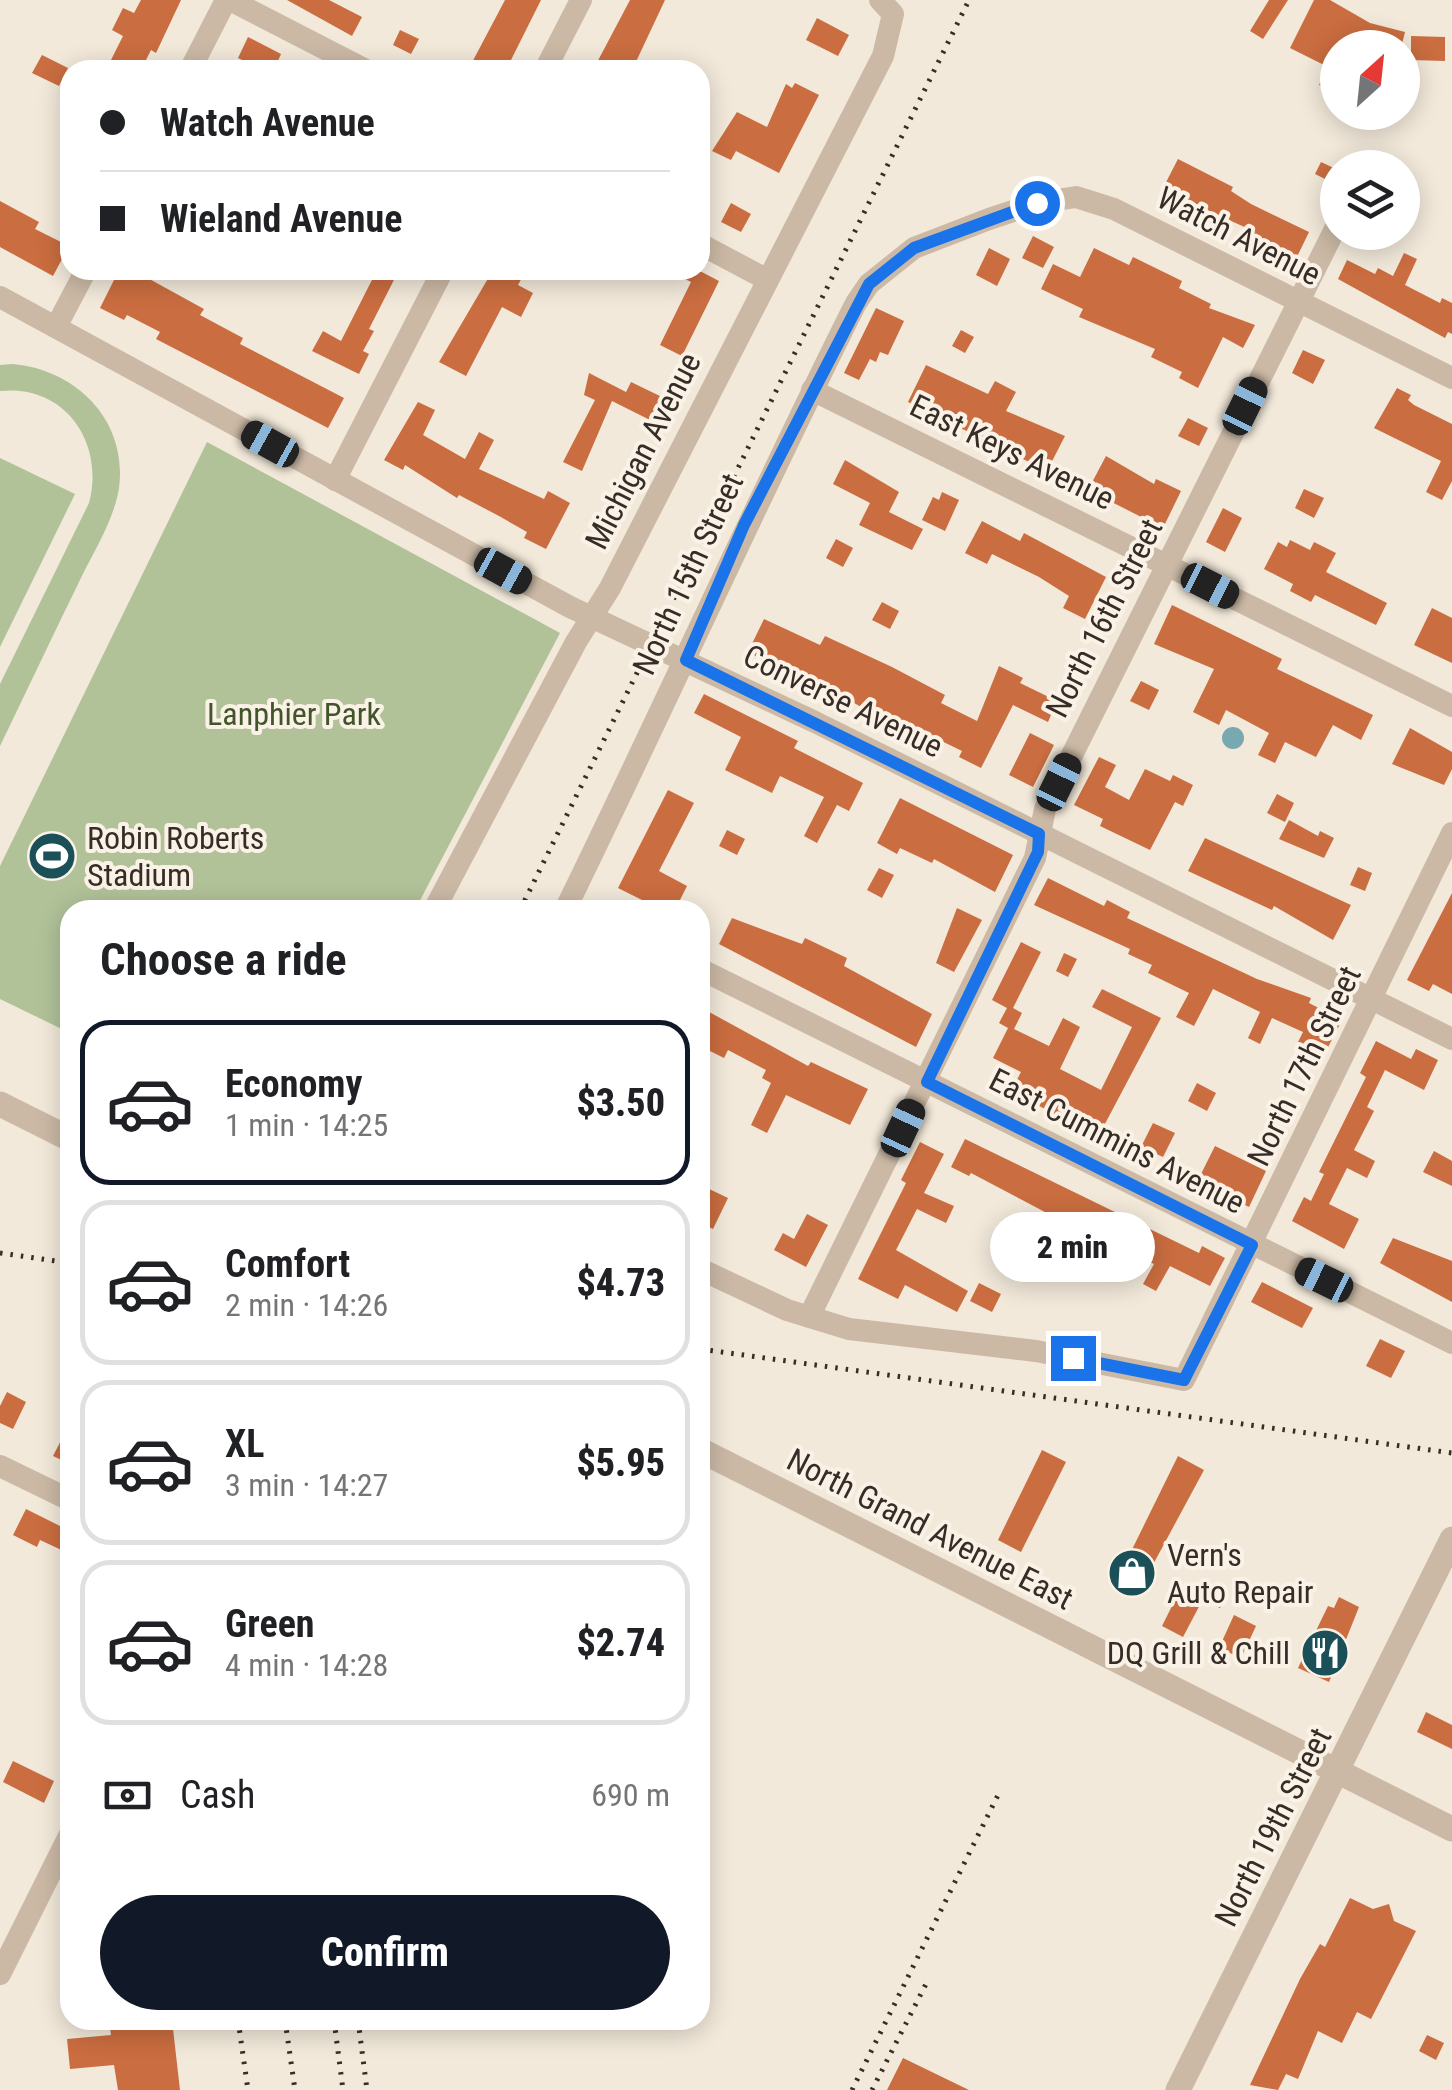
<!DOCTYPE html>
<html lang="en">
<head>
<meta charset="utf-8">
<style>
  body { margin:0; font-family:"Roboto Condensed",sans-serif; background:#f2f2f2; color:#202124; height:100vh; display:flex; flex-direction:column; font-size:38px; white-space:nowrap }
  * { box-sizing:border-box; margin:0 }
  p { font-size:32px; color:#757577 }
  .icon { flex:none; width:55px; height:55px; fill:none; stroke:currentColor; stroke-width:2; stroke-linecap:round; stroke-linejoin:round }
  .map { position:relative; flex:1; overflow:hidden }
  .panel { position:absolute; left:60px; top:900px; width:650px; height:1130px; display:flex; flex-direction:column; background:#fff; border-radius:30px; box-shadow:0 5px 25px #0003 }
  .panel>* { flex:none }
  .hud { position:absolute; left:60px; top:60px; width:650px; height:220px; border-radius:30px; box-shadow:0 5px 25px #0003; display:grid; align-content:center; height:220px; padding:0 40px; background:#fff }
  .needle { width:65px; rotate:27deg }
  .buttons { position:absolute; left:1320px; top:30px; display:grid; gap:20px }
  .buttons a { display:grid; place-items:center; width:100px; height:100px; border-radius:50%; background:#fff; box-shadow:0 5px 25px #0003; font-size:50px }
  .end { position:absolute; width:45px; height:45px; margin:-22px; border:12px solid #1a73e8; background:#fff; box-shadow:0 0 0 5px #fff }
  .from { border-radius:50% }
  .bubble { position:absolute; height:70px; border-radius:35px; background:#fff; box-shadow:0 5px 25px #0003; font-size:32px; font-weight:800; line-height:70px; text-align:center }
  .car { position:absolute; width:30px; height:60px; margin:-30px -15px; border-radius:12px; box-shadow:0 0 8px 2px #0007; background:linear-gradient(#222 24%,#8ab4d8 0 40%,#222 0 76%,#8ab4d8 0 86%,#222 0) }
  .hud b { display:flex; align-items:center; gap:35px; height:95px; font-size:38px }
  .hud b+b { border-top:2px solid #e0e0e0 }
  .hud i { width:25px; height:25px; background:#202124 }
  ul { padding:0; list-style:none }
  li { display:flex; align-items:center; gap:30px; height:165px; margin:0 20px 15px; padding:0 20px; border:5px solid #e0e0e0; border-radius:30px }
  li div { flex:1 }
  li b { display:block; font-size:38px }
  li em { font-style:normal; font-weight:800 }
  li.selected { border-color:#111827 }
  li>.icon { width:90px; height:90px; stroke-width:1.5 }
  h2 { padding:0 40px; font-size:45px; line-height:120px }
  .pay { display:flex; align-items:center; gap:25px; height:110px; padding:0 40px; font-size:38px }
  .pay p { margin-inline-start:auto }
  .cta { display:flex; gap:20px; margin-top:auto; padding:20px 40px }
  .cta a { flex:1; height:115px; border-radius:60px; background:#111827; color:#fff; font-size:40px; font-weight:800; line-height:115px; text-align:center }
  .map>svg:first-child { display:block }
  .green { fill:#b1c299 }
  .water { fill:#78a9b0 }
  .building { fill:#ca6d40 }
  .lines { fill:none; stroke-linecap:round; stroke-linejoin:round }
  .minor { stroke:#cbb9a5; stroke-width:22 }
  .tertiary { stroke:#cbb9a5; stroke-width:25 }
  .rail { stroke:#362d27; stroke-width:5; stroke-dasharray:2.5 8; stroke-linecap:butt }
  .route { stroke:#1a73e8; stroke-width:12 }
  .labels { text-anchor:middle; stroke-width:8; stroke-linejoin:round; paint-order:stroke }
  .street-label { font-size:32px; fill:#362d27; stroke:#faf2e6 }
  .park-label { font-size:32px; fill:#42552a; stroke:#faf2e6 }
  .poi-label { font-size:32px; fill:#362d27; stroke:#faf2e6; text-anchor:start }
</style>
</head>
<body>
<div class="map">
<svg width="1452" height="2090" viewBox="0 0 1452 2090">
  <rect width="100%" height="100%" fill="#f2e9da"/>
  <g class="green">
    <path d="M13,364C77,370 128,421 119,488C114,520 94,551 80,580C53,635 27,690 0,746V684L89,503C105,444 66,384 0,391V365Z"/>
    <polygon points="207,442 560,633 415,910 70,910 70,1033 0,999 0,866"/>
    <polygon points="0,458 75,494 0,647"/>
  </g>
  <circle class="water" cx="1233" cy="738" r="11"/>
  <g class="building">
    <polygon points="141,0 181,0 156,53 151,50 141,70 122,70 109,64 123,36 112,30 123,8 134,13"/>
    <polygon points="287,0 329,0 362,17 352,36"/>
    <polygon points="505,0 541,0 506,70 468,70"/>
    <polygon points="630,0 665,0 634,66 628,70 593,70"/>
    <polygon points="1269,0 1288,0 1263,39 1250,31"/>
    <polygon points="1314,0 1330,0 1370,23 1405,32 1401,48 1338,48 1338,94 1319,85 1328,67 1290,48"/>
    <polygon points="817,18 849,35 838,56 806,40"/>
    <polygon points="400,30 419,39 411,54 393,45"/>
    <polygon points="1411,36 1445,37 1445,61 1411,60"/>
    <polygon points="248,37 281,54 274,70 262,70 238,58"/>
    <polygon points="42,55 68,68 59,86 32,73"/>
    <polygon points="795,83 819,95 779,173 736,151 731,160 712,151 737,112 767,127 786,84 792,88"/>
    <polygon points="1178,159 1233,187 1231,191 1251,204 1309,232 1293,265 1243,241 1249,229 1162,190"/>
    <polygon points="1321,162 1338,170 1333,183 1315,174"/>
    <polygon points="0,201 39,222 35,229 69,246 53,276 0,247"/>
    <polygon points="731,203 751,214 741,232 721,222"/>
    <polygon points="1033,236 1054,247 1043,268 1022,258"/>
    <polygon points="989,248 1010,259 997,286 976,275"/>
    <polygon points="1094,248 1129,265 1133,257 1182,281 1179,288 1211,304 1209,308 1255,325 1243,348 1223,337 1198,388 1179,378 1182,372 1151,357 1155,349 1079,317 1083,309 1041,289 1053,264 1080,277"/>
    <polygon points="1404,253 1417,259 1405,285 1440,303 1442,298 1452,303 1452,334 1448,332 1445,338 1338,279 1347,260 1375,274 1378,268 1393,276"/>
    <polygon points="119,270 133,270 204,309 200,315 243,338 240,344 344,398 328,428 156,339 160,332 127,315 124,320 100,308"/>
    <polygon points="377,270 399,270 369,329 374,331 363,351 369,354 359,374 312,351 323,331 341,341"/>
    <polygon points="493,270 526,270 518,285 533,293 521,317 502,307 466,376 439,362"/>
    <polygon points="667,270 698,270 719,281 682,356 660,345 691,282"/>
    <polygon points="876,308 904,321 888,355 880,352 876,362 870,359 859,380 844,373"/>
    <polygon points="961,330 974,337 965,353 952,346"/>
    <polygon points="1303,350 1325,360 1313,384 1292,373"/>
    <polygon points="926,365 988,394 995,381 1016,392 1006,411 1065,436 1047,471 908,402"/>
    <polygon points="589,373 626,392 631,382 662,397 650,420 612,401 582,471 563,462 595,400 584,395"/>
    <polygon points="1397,388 1411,395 1408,400 1414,405 1452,424 1452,481 1442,500 1426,492 1441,461 1374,428"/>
    <polygon points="418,402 435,410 423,435 465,459 479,432 494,440 479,469 544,499 548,491 570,503 546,549 524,538 527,532 499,516 459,495 457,498 405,465 403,470 384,460"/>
    <polygon points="1188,418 1208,428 1199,446 1178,436"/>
    <polygon points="1106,456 1154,484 1156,479 1181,491 1163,528 1088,490"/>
    <polygon points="845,460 899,492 889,512 923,529 912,550 859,525 870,503 833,484"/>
    <polygon points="1304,489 1324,498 1314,518 1295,508"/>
    <polygon points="942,492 959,500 945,531 922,520 933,497 939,500"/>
    <polygon points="1223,508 1242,518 1225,552 1206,542"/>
    <polygon points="982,521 1020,541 1024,533 1106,577 1085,619 1063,608 1069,596 1039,577 992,554 987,564 965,553"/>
    <polygon points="836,539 853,548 843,567 826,558"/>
    <polygon points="1290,540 1310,550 1314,542 1336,553 1326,572 1387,603 1376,625 1315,595 1311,602 1290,591 1293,584 1264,569 1278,542 1287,547"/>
    <polygon points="882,602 899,611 890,629 872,620"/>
    <polygon points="1172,605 1282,659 1277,669 1373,715 1361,740 1333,725 1316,757 1285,742 1275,763 1258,755 1269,733 1226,710 1219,725 1193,712 1214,669 1154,644"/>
    <polygon points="1432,608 1452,618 1452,663 1414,645"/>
    <polygon points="764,619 820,645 825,636 892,667 945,695 941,703 977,721 999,666 1023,678 1020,683 1057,701 1048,722 1013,705 981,768 959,757 962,751 925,733 923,737 891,724 805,675 803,681 748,652"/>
    <polygon points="1141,681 1159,690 1149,710 1130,701"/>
    <polygon points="704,694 798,741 794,748 863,783 849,811 837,805 817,843 804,836 824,797 780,776 772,793 725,770 741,737 694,713"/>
    <polygon points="1410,728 1452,752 1452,769 1444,785 1392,764"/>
    <polygon points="1030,733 1054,745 1033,787 1009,775"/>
    <polygon points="1099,757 1116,765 1105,787 1129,800 1145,769 1170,781 1173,775 1193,785 1183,806 1175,802 1150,850 1100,826 1103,819 1074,805"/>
    <polygon points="668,790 694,803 659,871 687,886 675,910 662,910 618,888"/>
    <polygon points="1277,794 1294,803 1285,822 1267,813"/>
    <polygon points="900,798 1013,855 995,892 934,859 932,863 900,848 897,854 877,843"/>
    <polygon points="1289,820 1318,836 1320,831 1334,838 1324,858 1279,839"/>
    <polygon points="727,830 745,839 737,855 719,846"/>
    <polygon points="1205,838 1351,905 1333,940 1274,906 1272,910 1188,871"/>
    <polygon points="1358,867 1372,873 1365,891 1350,885"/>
    <polygon points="879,868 894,875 882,898 867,890"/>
    <polygon points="1048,878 1104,906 1107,900 1130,912 1127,918 1257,979 1311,998 1309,1003 1342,1020 1324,1055 1298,1042 1303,1032 1272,1018 1260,1044 1248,1038 1260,1012 1213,989 1194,1026 1176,1017 1189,993 1148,973 1152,965 1128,954 1130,949 1034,905"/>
    <polygon points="1452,893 1452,994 1433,984 1429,991 1407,980"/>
    <polygon points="957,908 982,920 954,972 936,963"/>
    <polygon points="732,918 802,944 805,938 847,958 844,966 932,1014 916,1047 719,944"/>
    <polygon points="1021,942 1041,952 1013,1008 1022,1013 1014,1029 1049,1046 1063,1018 1080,1027 1060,1069 1101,1090 1132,1027 1092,1007 1102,989 1161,1018 1098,1137 1011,1091 1021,1072 993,1058 1008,1028 999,1023 1007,1008 992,1000"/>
    <polygon points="1064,953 1077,959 1068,977 1056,971"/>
    <polygon points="700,1007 808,1066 811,1062 868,1089 850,1125 786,1095 767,1133 751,1125 771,1083 762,1078 766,1070 728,1050 724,1058 700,1046"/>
    <polygon points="1376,1041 1411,1059 1416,1049 1438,1060 1424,1090 1385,1070 1367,1107 1374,1111 1354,1150 1375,1161 1367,1178 1347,1168 1329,1204 1359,1219 1344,1249 1292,1221 1304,1197 1311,1201 1324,1174 1319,1172 1366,1077 1360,1073"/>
    <polygon points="1197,1083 1216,1093 1207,1111 1188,1101"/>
    <polygon points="1153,1123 1175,1133 1163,1157 1141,1147"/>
    <polygon points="965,1139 1199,1253 1202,1246 1225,1258 1210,1286 1170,1266 1156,1291 1143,1284 1154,1264 1129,1252 1132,1245 1107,1233 1093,1262 1068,1250 1063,1260 1047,1253 1062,1221 971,1173 969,1176 951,1167"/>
    <polygon points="920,1142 944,1154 924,1193 954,1206 946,1223 917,1209 896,1250 968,1291 957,1312 905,1285 898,1299 858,1279 906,1183 901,1180"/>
    <polygon points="1215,1146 1266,1171 1249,1207 1197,1182"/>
    <polygon points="1434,1151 1452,1161 1452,1186 1423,1172"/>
    <polygon points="705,1187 728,1198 713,1229 700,1223"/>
    <polygon points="807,1214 828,1225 806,1267 774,1250 783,1233 794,1239"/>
    <polygon points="1393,1238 1452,1261 1452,1302 1380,1263"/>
    <polygon points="1262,1282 1313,1308 1302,1328 1251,1302"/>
    <polygon points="979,1283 1001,1294 992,1312 970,1301"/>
    <polygon points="1380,1339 1405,1351 1391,1378 1366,1366"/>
    <polygon points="7,1392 26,1402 13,1429 0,1423 0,1406"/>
    <polygon points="70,1423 70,1464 53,1456"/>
    <polygon points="1042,1450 1066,1462 1021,1552 998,1540"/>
    <polygon points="1178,1456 1204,1470 1142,1585 1120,1574"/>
    <polygon points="26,1509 70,1531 70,1554 40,1540 37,1547 13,1535"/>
    <polygon points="1207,1581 1228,1591 1220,1608 1199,1598"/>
    <polygon points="1180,1590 1202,1601 1183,1637 1162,1626"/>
    <polygon points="1339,1597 1359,1607 1329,1682 1298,1668 1328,1606 1334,1608"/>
    <polygon points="1234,1615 1256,1626 1241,1658 1219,1648"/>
    <polygon points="1426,1712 1452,1725 1452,1749 1417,1732"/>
    <polygon points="13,1761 54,1781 44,1803 3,1782"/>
    <polygon points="1350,1898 1373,1909 1389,1904 1394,1921 1416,1931 1371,2019 1357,2012 1342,2043 1318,2031 1298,2079 1286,2074 1278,2090 1250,2085 1300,1979 1320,1944 1325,1947"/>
    <polygon points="109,2020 172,2020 180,2090 118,2090 114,2065 70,2069 67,2039 111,2035"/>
    <polygon points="1427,2035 1444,2043 1436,2060 1419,2051"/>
    <polygon points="903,2058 969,2090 887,2090"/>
  </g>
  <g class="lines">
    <g class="minor">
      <polyline points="230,0 366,70"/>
      <polyline points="190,70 226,0"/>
      <polyline points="545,70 581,0"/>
      <polyline points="700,244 766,279"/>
      <polyline points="0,297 570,607 815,722 1452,1039"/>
      <polyline points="56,327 86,270"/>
      <polyline points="812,390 1452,706"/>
      <polyline points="335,480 443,270"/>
      <polyline points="434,910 576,642 610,588 883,56 893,14 880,0"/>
      <path d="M565,910C664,708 755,504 856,303L869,284L914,248L989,219L1037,203L1076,197L1114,209L1452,378"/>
      <polyline points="700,969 1452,1343"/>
      <polyline points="700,1269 787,1310 849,1329 1036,1351 1184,1380 1452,833"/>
      <polyline points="809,1317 1035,858 1045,809 1338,223"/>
      <polyline points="0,1466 70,1500"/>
      <polyline points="0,1974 70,1834"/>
    </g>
    <g class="tertiary">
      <polyline points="0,1104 70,1139"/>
      <polyline points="700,1450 1452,1829"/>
      <polyline points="1178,2090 1452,1539"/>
    </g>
    <g class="rail">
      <polyline points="520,910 969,0"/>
      <polyline points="0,1253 70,1263"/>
      <polyline points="700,1349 1452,1453"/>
      <polyline points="238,2020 248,2090"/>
      <polyline points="285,2020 295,2090"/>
      <polyline points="334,2020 343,2090"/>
      <polyline points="358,2020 367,2090"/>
      <polyline points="852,2090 998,1795"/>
      <polyline points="872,2090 928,1980"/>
    </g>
  </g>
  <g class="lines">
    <polyline class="route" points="1037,203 914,248 869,284 744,525 686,660 1039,834 1038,852 927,1082 1252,1245 1184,1380 1073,1358"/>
  </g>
  <defs>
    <g id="stadium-disc" transform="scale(2.5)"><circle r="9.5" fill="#1b5059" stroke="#faf2e6"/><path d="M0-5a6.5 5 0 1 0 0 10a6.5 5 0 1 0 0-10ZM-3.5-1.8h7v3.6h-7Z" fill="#fff"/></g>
    <g id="shop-disc" transform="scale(2.5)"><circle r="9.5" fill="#1b5059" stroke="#faf2e6"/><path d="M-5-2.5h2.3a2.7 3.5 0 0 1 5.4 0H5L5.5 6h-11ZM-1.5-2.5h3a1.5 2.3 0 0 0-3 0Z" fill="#fff"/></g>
    <g id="restaurant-disc" transform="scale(2.5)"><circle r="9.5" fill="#1b5059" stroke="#faf2e6"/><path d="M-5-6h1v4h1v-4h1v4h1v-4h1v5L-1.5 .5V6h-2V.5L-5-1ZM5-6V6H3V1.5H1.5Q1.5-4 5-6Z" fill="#fff"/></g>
  </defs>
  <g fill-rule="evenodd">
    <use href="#stadium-disc" x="52" y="856"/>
    <use href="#shop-disc" x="1132" y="1573"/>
    <use href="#restaurant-disc" x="1325" y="1653"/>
  </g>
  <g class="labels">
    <g class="street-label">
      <text transform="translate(1239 236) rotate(27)" y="11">Watch Avenue</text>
      <text transform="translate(643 451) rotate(-63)" y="11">Michigan Avenue</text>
      <text transform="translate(1012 452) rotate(26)" y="11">East Keys Avenue</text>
      <text transform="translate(688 574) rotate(-65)" y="11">North 15th Street</text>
      <text transform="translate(1104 618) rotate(-63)" y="11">North 16th Street</text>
      <text transform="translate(843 701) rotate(26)" y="11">Converse Avenue</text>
      <text transform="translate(1304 1066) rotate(-64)" y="11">North 17th Street</text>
      <text transform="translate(1117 1141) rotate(27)" y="11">East Cummins Avenue</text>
      <text transform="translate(930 1529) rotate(27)" y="11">North Grand Avenue East</text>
      <text transform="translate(1273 1827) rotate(-63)" y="11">North 19th Street</text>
    </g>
    <g class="park-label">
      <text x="294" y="725">Lanphier Park</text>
    </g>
    <g class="poi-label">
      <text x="87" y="849">Robin Roberts<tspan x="87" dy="37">Stadium</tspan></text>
      <text x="1167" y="1566">Vern's<tspan x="1167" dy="37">Auto Repair</tspan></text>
      <text x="1290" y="1664" text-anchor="end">DQ Grill &amp; Chill</text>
    </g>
  </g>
</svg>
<div class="buttons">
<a><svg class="needle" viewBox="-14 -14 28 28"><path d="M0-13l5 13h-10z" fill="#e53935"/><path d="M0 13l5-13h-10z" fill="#757577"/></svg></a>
<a><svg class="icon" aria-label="layers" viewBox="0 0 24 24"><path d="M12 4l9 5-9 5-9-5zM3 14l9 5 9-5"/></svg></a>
</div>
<i class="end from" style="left:1037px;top:203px"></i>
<i class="end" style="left:1073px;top:1358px"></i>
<div class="bubble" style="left:990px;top:1212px;width:165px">2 min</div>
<i class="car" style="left:1245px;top:406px;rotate:26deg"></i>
<i class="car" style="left:270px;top:444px;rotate:299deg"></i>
<i class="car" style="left:503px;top:571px;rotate:119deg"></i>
<i class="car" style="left:1210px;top:586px;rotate:117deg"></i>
<i class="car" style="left:1059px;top:782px;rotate:26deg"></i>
<i class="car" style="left:903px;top:1128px;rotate:25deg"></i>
<i class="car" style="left:1324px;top:1280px;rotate:296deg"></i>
<div class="hud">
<b><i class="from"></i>Watch Avenue</b>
<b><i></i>Wieland Avenue</b>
</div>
<section class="panel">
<h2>Choose a ride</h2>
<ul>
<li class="selected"><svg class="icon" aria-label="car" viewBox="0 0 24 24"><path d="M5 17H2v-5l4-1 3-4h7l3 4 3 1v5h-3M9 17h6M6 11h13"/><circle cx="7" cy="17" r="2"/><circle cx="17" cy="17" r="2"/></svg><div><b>Economy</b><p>1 min · 14:25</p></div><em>$3.50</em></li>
<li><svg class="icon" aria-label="car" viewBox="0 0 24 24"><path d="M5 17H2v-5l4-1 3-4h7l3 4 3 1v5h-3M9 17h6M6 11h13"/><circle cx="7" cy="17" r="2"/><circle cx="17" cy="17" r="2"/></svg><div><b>Comfort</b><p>2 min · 14:26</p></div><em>$4.73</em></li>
<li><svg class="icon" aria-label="car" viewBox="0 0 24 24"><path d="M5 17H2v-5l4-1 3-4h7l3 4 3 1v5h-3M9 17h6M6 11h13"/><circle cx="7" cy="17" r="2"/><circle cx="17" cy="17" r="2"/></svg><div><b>XL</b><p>3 min · 14:27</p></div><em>$5.95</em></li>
<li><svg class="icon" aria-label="car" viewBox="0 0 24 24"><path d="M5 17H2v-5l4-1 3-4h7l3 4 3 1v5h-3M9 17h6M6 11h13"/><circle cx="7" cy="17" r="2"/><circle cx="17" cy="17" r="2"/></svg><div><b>Green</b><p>4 min · 14:28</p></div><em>$2.74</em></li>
</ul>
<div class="pay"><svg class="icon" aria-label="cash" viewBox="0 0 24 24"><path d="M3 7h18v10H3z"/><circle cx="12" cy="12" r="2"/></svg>Cash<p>690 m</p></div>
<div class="cta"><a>Confirm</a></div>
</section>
</div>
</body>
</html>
